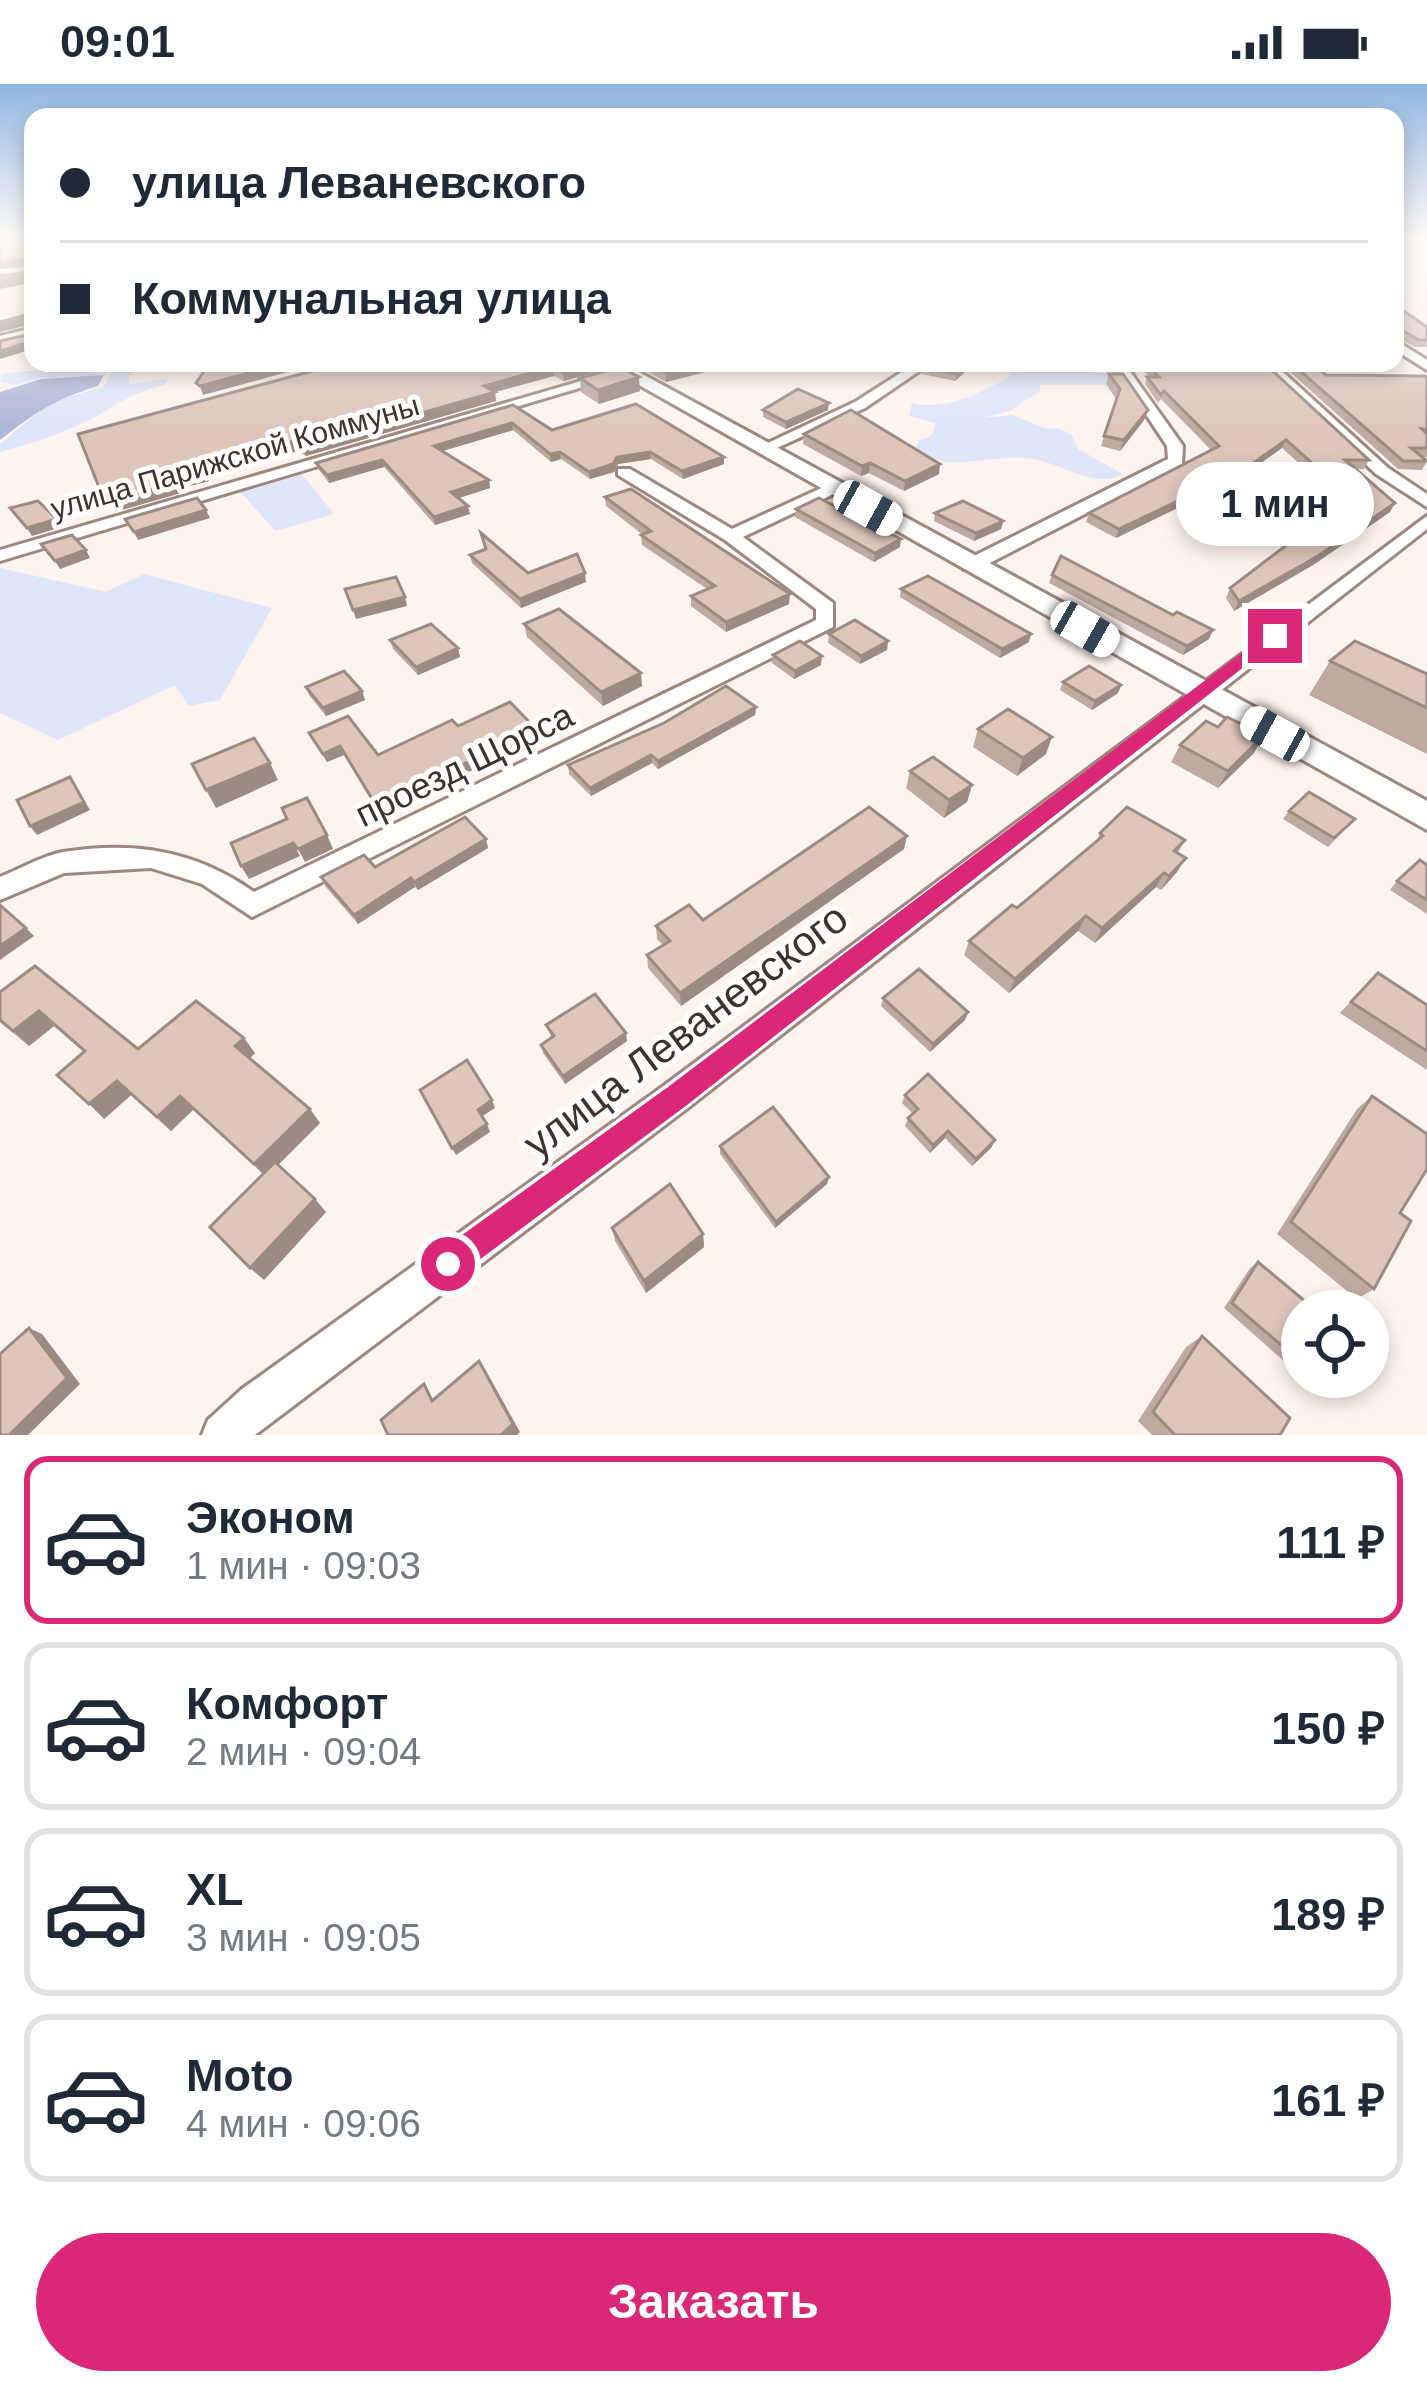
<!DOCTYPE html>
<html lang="ru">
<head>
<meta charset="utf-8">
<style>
  body { margin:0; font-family:Helvetica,sans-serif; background:#f6f6f7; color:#1f2937; height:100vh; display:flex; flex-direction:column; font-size:45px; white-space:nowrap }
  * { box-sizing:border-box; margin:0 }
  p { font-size:39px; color:#747a83 }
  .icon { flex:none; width:66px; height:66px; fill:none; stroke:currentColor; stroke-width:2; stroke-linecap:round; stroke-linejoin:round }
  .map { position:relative; height:1351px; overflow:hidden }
  .panel { display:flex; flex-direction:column; background:#fff; flex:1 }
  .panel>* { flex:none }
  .top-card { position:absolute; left:24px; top:24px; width:1380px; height:264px; border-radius:24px; box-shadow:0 6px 18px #0003; display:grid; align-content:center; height:264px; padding:0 36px; background:#fff }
  .controls { position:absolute; left:1281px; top:1206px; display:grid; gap:24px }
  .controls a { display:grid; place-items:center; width:108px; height:108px; border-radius:50%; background:#fff; box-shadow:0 6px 18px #0003; font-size:60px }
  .end { position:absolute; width:54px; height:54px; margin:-27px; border:15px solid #db2777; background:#fff; box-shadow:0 0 0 6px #fff }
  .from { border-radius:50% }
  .bubble { position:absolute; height:84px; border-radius:42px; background:#fff; box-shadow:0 6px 18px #0003; font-size:39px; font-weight:700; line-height:84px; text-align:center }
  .car { position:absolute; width:36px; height:72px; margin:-36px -18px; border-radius:15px; box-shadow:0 0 9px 3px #0007; background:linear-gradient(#fff 24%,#345 0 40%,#fff 0 76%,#345 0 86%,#fff 0) }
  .top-card b { display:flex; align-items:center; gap:42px; height:114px; font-size:45px }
  .top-card b+b { border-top:3px solid #e0e1e3 }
  .top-card i { width:30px; height:30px; background:#1f2937 }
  ul { padding:21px 0 0; list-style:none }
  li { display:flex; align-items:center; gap:36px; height:168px; margin:0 24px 18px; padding:0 12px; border:6px solid #e0e1e3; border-radius:24px }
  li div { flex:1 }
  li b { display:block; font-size:45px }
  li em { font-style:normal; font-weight:700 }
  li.selected { border-color:#db2777 }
  li>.icon { width:108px; height:108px; stroke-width:1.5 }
  .action { display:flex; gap:24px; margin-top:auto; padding:24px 36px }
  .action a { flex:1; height:138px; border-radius:72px; background:#db2777; color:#fff; font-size:48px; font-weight:700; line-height:138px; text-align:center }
  .status { display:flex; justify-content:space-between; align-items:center; height:84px; padding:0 60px; background:#fff; direction:ltr }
  .status svg { height:33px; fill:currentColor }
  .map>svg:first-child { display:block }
  .green { fill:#dfe5fa }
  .water { fill:#b0b8d9 }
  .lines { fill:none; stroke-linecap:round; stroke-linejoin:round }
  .street-casing { stroke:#9e877e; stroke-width:6 }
  .secondary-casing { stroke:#9e877e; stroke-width:6 }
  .street { fill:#fff; fill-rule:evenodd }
  .secondary { fill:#fff; fill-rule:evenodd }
  .wall { fill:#bfaaa1 }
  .shaded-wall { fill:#9b8b83 }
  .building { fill:#dec6bb; stroke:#9b8b83; stroke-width:3 }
  .route { fill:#db2777 }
  .labels { text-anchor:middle; stroke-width:10; stroke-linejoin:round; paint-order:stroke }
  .far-street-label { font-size:30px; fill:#3c332e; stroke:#fff }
  .street-label { font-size:36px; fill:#3c332e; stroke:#fff }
  .near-street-label { font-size:42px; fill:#3c332e; stroke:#fff }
</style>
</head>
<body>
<div class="status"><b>09:01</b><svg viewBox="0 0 49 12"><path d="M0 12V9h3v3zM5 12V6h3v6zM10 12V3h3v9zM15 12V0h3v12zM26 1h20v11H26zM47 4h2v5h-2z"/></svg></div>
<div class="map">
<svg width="1427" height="1351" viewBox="0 0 1427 1351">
  <rect width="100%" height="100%" fill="#fef4ef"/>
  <g class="green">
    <path d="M106,279H155L128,291L130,300L167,295L165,301C129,308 116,323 85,338C57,351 30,360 0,368V360L51,318L103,303L112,288L84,294L42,293L15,301L0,298L2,290C38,284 72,288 106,279Z"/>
    <path d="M961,279H1046L1116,291L1105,301H1040V307L1010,327L982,334L1013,331L1044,344L1060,345L1072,351L1078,365L1123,390C1096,406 1061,379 1033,375C993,369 949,390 914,367L919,357L932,351L936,339L909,332L912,319C947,327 978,309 1009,294V287Z"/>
    <polygon points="301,389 334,430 275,447 238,405"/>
    <polygon points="0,484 106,508 144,490 272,524 220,616 189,622 175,601 58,656 0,629"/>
  </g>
  <path class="water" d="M104,291L98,302C53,316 36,328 0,356V308L41,295Z"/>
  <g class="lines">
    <g class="street-casing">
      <g id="street">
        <polygon points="33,244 33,252 0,260 0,252"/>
        <polygon points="1395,256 1427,276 1427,286 1395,266"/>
        <polygon points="643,279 663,279 0,477 0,466"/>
        <polygon points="916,279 931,279 865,324 768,368 755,365 855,318"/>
        <polygon points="1112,279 1124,279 1183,362 1182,380 978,485 964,485 964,477 1168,375 1167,362"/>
        <polygon points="1259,279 1273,279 1388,384 1427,410 1427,423 1376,390"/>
        <path d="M618,385H630L732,445L828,401H840V407L743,453L833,519V543L252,833L202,800L151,784L64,789L0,816V793C20,785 42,772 63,768C134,757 195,766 254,808L816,536V525L725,456L618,391Z"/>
        <polygon points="1427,432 1427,445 689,1023 255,1351 202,1351 208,1336 242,1305 665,1001"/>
      </g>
    </g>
    <g class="secondary-casing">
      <polygon id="secondary" points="600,279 622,279 1427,717 1427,746"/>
    </g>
    <use href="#street" class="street"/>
    <use href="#secondary" class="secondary"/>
  </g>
  <g class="wall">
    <polygon points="1395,221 1427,243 1427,263 1415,263 1395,252"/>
    <polygon points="342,279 602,279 603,286 564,297 554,292 495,308 496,317 306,372 298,367 207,391 209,397 186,403 188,407 118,427 113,419 107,421 102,411"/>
    <polygon points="648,279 741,279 666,298 648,288"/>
    <polygon points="869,279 908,279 898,285"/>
    <polygon points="928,279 975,279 955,297 922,290 923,283"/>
    <polygon points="1136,279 1264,279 1369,376 1364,385 1355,385 1390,428 1313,481 1234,527 1226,514 1230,504 1343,419 1282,364 1241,393 1116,454 1086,438 1089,429 1211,366 1161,315 1158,319 1145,300 1147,293 1149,293"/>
    <polygon points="1280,279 1312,279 1326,291 1427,294 1427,373 1421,373 1427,377 1422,386 1398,385"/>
    <polygon points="1109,290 1148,326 1144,336 1120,367 1101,362 1116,315 1106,300"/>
    <polygon points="580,294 640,307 599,320 581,308"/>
    <polygon points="513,321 552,346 724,373 724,380 683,395 651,375 618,380 614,388 590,395 561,375 551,378 513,346 442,367 489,396 490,404 458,414 470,430 435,441 384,383 329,399 319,386 316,379"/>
    <polygon points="763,326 828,326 786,345 763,333"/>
    <polygon points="804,350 939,390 904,407 869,389 861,392 803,360"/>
    <polygon points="605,413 789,520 726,548 691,522 691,512 707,505 642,461 641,451 643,451 606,422"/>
    <polygon points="796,425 900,463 874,478 795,433"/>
    <polygon points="935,429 1003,437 1001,445 974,457 934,437"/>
    <polygon points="481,449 528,489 586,498 521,524 472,479 470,471 485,465"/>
    <polygon points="1052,491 1209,555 1183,571 1049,499"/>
    <polygon points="901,505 1029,558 1000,574 900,513"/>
    <polygon points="524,540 642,602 603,622 527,553"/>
    <polygon points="829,550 888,557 887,566 860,580 828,559"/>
    <polygon points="390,556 458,564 460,573 418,591 393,565"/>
    <polygon points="773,571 821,581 794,595 772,579"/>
    <polygon points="1330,577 1427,590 1427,670 1309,611"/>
    <polygon points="1063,598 1121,601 1118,609 1092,626 1060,606"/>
    <polygon points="306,603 362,607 365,616 326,632 309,611"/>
    <polygon points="756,623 755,631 658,685 652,679 591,712 569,690 568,681"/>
    <polygon points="458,642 539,648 540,657 378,727 344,671 327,678 309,649 378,671"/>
    <polygon points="978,645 1046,670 1017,692 973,663"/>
    <polygon points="1180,661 1254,669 1218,704 1171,678"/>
    <polygon points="910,687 972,701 967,718 944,734 906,704"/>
    <polygon points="1289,727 1355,735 1328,763 1283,735"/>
    <polygon points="1100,749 1185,756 1178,769 1177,788 1161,806 1156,803 1095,859 1078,847 1009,909 964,871 969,857 1017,824 1096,758"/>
    <polygon points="486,755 488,764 418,806 415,803 358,840 325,802 321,793 375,783"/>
    <polygon points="904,765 681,922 648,884 647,871 663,861 657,855 656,842 703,836"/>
    <polygon points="1427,781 1427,830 1390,806 1397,797"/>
    <polygon points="1378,889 1427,921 1427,986 1340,929"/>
    <polygon points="0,908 138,965 255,969 250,974 320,1039 278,1081 315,1115 326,1128 264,1196 263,1090 193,1026 171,1047 131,1011 104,1035 84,968 54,942 29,962 0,938"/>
    <polygon points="883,914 968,928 965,936 930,968 881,922"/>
    <polygon points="546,941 627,957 565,1000 543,969 541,961 552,954"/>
    <polygon points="905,1011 995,1056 991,1064 972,1082 945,1054 930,1069 905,1042 908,1034 913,1030 902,1019"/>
    <polygon points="1372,1012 1400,1129 1374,1205 1357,1215 1277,1150 1357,1025"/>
    <polygon points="720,1062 827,1100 775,1144 720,1070"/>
    <polygon points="612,1144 703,1150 704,1163 646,1209 615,1157"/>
    <polygon points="1258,1178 1302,1227 1302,1293 1224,1224 1250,1184"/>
    <polygon points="1202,1252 1280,1351 1152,1351 1138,1337 1186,1263"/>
  </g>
  <g class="shaded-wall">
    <polygon points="32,174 33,182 0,185 0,178"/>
    <polygon points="33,190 33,198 0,205 0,196"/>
    <polygon points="29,233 32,240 0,248 0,241"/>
    <polygon points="33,257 33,265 0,275 0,267"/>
    <polygon points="286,279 321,279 203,311 200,302"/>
    <polygon points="596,279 602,279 603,286 564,297 563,288"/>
    <polygon points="706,279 741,279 666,298 666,289"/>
    <polygon points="969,279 975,279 955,297 957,290"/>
    <polygon points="552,283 554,292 495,308 496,317 306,372 303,363 484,302"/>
    <polygon points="639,293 640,307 599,320 598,306"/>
    <polygon points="829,319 828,326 786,345 786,338"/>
    <polygon points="1148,326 1144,336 1120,367 1124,356"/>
    <polygon points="512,339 513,346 436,369 434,362"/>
    <polygon points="1286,356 1282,364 1241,393 1116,454 1119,445"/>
    <polygon points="295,357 298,367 207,391 209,397 186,403 188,407 118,427 113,417 181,394 201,382"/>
    <polygon points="560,368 561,375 551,378 550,370"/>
    <polygon points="650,368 651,375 618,380 614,388 590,395 589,388 617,373"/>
    <polygon points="724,373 724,380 683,395 682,387"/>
    <polygon points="382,376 384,383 329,399 327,391"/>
    <polygon points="870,379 869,389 861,392 862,382"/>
    <polygon points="940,380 939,390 904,407 905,397"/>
    <polygon points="489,396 490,404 453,416 451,408"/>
    <polygon points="108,409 113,419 107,421 102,411"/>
    <polygon points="1395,419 1390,428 1313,481 1234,527 1239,517"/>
    <polygon points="468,422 470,430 435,441 434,433"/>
    <polygon points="206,426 210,434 138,456 134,448"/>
    <polygon points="57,435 62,443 32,452 27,444"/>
    <polygon points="1003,437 1001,445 974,457 976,449"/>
    <polygon points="901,455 900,463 874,478 875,469"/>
    <polygon points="86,466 90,474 60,485 55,477"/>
    <polygon points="585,489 586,498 521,524 520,515"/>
    <polygon points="790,510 789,520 726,548 726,538"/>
    <polygon points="405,513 407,522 356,535 353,526"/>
    <polygon points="1213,546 1209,555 1183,571 1187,562"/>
    <polygon points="1031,550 1029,558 1000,574 1002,565"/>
    <polygon points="888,557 887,566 860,580 861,572"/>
    <polygon points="458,564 460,573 418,591 416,583"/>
    <polygon points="822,572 821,581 794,595 795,587"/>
    <polygon points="641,589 642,602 603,622 601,608"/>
    <polygon points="1121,601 1118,609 1092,626 1095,617"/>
    <polygon points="362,607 365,616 326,632 323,624"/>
    <polygon points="756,623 755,631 658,685 658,677"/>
    <polygon points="539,648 540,657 378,727 374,718"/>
    <polygon points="1264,651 1254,669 1218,704 1228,687"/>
    <polygon points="1052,653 1046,670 1017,692 1023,674"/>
    <polygon points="340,662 344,671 327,678 323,670"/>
    <polygon points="651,671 652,679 591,712 590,704"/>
    <polygon points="270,679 278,696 216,724 206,706"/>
    <polygon points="70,693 90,726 37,751 30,742"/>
    <polygon points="972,701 967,718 944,734 949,716"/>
    <polygon points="327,751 333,765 305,778 298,765"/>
    <polygon points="907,752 904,765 681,922 680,909"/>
    <polygon points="486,755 488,764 418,806 414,798"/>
    <polygon points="293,759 300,772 249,795 241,782"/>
    <polygon points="1186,774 1177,788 1161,806 1169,792"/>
    <polygon points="1164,789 1156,803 1095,859 1102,844"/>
    <polygon points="411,794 415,803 358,840 354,831"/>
    <polygon points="1086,832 1078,847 1009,909 1015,895"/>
    <polygon points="26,844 34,852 0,876 0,862"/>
    <polygon points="39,927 54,942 29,962 13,947"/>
    <polygon points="968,928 965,936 930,968 933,960"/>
    <polygon points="626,949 627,957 565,1000 563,992"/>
    <polygon points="244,954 255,969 247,977 235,962"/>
    <polygon points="117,997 131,1011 104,1035 89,1020"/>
    <polygon points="180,1012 193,1026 171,1047 157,1033"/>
    <polygon points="492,1016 495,1024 481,1033 478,1026"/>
    <polygon points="310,1025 320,1039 266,1093 254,1080"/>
    <polygon points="487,1040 490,1048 456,1071 452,1064"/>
    <polygon points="948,1047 945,1054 930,1069 933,1061"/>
    <polygon points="995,1056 991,1064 972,1082 976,1075"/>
    <polygon points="829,1093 827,1100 775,1144 776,1138"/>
    <polygon points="315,1115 326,1128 264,1196 250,1184"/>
    <polygon points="703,1150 704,1163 646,1209 644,1197"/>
    <polygon points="29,1244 42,1250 80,1300 28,1351 9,1351"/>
    <polygon points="479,1277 486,1287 520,1348 517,1351 501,1351"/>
  </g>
  <g class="building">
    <polygon points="0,154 33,154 33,190 0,196 0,192 30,188 32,174 0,178"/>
    <polygon points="1395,221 1427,243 1427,256 1419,256 1398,244 1395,253"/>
    <polygon points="33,229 33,237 29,233 0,241 0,238"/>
    <polygon points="33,242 33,257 0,267 0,257 31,250"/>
    <polygon points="210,279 286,279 200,302 196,299"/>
    <polygon points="342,279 596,279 563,288 552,283 541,286 484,302 495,308 303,363 295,357 201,382 205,387 181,394 183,397 113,417 108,409 102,411 78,350"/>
    <polygon points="648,279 706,279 666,289"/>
    <polygon points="928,279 969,279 957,290 923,283"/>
    <polygon points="1146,279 1264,279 1369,376 1345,376 1395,419 1318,472 1239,517 1230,504 1350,413 1286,356 1245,385 1119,445 1089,429 1219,362 1164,307 1161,311 1147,293 1159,293"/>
    <polygon points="1291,279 1312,279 1326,291 1425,292 1427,294 1427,346 1422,345 1427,350 1427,364 1411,364 1427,377 1403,377"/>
    <polygon points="620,283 639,293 598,306 580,294"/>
    <polygon points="1109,290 1123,290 1148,326 1124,356 1104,352 1120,305"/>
    <polygon points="798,305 829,319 786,338 763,326"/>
    <polygon points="636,320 724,373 682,387 650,368 617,373 613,380 589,388 560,368 550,370 512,339 434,362 489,396 451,408 468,422 434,433 382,376 327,391 316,379 513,321 552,346"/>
    <polygon points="851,326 940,380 905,397 870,379 862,382 804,350"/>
    <polygon points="631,405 790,510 726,538 691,512 715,502 641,451 651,447 605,413"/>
    <polygon points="197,414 206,426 134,448 125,435"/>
    <polygon points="819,414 901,455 875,469 796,425"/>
    <polygon points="38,417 57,435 27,444 10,424"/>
    <polygon points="963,417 1003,437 976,449 935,429"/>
    <polygon points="481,449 528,489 577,470 585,489 520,515 470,471 486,465"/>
    <polygon points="72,451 86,466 55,477 41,460"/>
    <polygon points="1061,472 1173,531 1177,528 1213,546 1187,562 1052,491"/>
    <polygon points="928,492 1031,550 1002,565 901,505"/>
    <polygon points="396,493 405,513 353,526 345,505"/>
    <polygon points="559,525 641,589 601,608 524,540"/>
    <polygon points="855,536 888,557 861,572 829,550"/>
    <polygon points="431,540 458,564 416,583 390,556"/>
    <polygon points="800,557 822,572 795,587 773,571"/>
    <polygon points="1355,557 1427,590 1427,624 1330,577"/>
    <polygon points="1089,582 1121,601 1095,617 1063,598"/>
    <polygon points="344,587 362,607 323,624 306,603"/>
    <polygon points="726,602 756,623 658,677 651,671 590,704 568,681 664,639"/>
    <polygon points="510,618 539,648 374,718 340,662 323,670 309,649 348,632 378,671 452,636 458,642"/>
    <polygon points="1008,625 1052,653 1023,674 978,645"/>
    <polygon points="1227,633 1264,651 1228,687 1180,661 1206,637 1218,643"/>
    <polygon points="254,654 270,679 206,706 192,680"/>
    <polygon points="933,673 972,701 949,716 910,687"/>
    <polygon points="70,693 84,718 30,742 17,716"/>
    <polygon points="1309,708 1355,735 1334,754 1289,727"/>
    <polygon points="307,714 327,751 298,765 293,759 241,782 231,759 287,735 282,724"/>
    <polygon points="869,723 907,752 680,909 647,871 670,857 656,842 689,821 703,836"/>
    <polygon points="1127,723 1185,756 1174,767 1186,774 1169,792 1164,789 1102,844 1086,832 1015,895 969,857 1012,821 1017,824 1103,752 1100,749"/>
    <polygon points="465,733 486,755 414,798 411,794 354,831 321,793 364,771 375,783"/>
    <polygon points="1420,776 1427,781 1427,816 1397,797"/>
    <polygon points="0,821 26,844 0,862"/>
    <polygon points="35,882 138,965 196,917 244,954 235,962 310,1025 254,1080 180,1012 157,1033 117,997 89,1020 57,991 85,967 39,927 13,947 0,936 0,908"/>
    <polygon points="919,885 968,928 933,960 883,914"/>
    <polygon points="1378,889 1427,921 1427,967 1351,918"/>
    <polygon points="595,910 626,949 563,992 541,961 554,952 546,941"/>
    <polygon points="467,976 492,1016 478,1026 487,1040 452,1064 420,1006"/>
    <polygon points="928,990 995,1056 976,1075 948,1047 933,1061 908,1034 918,1025 905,1011"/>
    <polygon points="1372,1012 1427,1050 1427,1085 1400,1129 1411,1137 1374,1205 1291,1138"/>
    <polygon points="773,1023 829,1093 776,1138 720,1062"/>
    <polygon points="275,1078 315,1115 250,1184 210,1143"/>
    <polygon points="670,1100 703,1150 644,1197 612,1144"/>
    <polygon points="1258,1178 1317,1227 1302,1227 1302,1279 1232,1219"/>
    <polygon points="29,1244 67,1294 9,1351 0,1351 0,1270"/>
    <polygon points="1202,1252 1290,1334 1280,1351 1175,1351 1153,1328"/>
    <polygon points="479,1277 513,1340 501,1351 388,1351 381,1336 424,1300 432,1317"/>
  </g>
  <linearGradient id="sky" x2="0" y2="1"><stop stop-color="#91b6e2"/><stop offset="0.45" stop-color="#fffaf8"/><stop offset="1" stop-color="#fffaf8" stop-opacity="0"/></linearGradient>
  <rect width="1427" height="343" fill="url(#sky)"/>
  <polygon class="route" points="1269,548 1283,552 687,1021 459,1191 448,1195 437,1191 433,1180 437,1169 668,1003"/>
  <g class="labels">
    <g class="far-street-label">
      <text transform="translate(235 373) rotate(-16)" y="10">улица Парижской Коммуны</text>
    </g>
    <g class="street-label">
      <text transform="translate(464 680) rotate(-26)" y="13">проезд Щорса</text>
    </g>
    <g class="near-street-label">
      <text transform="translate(685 946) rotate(-37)" y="15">улица Леваневского</text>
    </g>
  </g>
</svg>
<div class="controls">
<a><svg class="icon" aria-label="locate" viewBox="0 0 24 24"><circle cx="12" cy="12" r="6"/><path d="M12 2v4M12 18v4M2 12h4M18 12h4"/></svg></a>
</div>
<i class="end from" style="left:448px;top:1180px"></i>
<i class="end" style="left:1275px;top:552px"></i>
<div class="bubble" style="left:1176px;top:378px;width:198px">1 мин</div>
<i class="car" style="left:868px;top:424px;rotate:119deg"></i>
<i class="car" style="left:1085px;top:545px;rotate:120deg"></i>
<i class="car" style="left:1275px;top:650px;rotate:299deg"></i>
<div class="top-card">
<b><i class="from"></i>улица Леваневского</b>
<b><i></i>Коммунальная улица</b>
</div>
</div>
<section class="panel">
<ul>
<li class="selected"><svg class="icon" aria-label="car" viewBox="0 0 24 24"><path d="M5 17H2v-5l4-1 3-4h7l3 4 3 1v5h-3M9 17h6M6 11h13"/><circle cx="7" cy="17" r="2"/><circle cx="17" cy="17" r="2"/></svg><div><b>Эконом</b><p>1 мин · 09:03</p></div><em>111 ₽</em></li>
<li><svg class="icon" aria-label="car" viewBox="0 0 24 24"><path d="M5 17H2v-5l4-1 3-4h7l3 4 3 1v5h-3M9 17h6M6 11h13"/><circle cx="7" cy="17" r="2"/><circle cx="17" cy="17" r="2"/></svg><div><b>Комфорт</b><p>2 мин · 09:04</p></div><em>150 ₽</em></li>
<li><svg class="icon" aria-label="car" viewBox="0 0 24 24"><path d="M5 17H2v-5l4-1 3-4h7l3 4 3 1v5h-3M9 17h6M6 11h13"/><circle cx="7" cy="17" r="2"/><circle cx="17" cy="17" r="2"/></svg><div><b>XL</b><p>3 мин · 09:05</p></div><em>189 ₽</em></li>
<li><svg class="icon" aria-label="car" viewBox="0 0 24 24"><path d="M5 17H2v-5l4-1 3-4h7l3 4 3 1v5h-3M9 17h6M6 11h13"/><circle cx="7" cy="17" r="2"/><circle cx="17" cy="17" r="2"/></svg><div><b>Moto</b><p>4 мин · 09:06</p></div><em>161 ₽</em></li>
</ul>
<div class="action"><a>Заказать</a></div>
</section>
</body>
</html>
